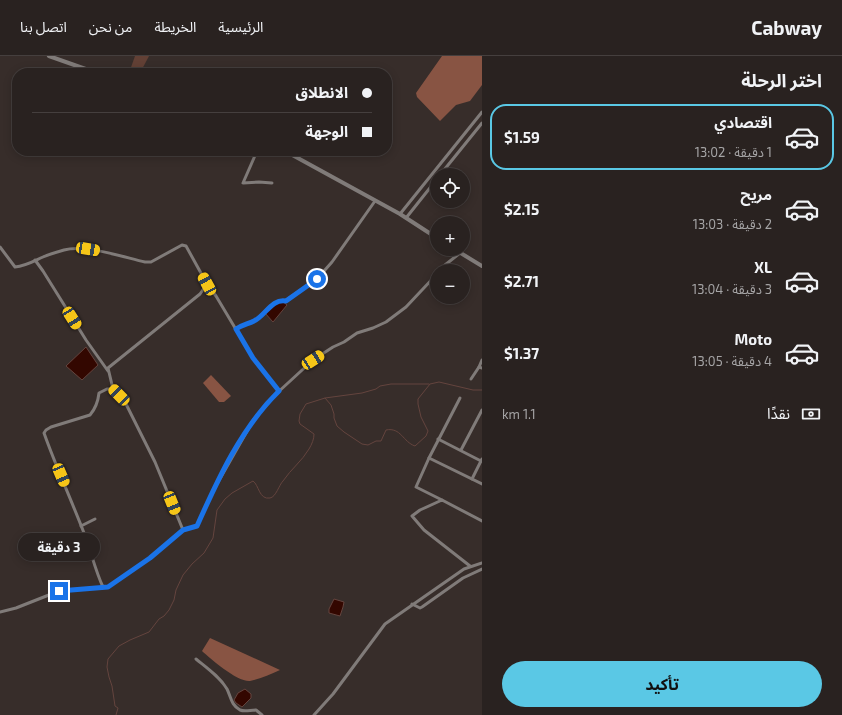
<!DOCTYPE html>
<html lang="ar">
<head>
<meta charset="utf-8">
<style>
  body { margin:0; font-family:"Exo 2","Noto Sans Arabic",sans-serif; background:#352f2d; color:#f1f3f6; direction:rtl; height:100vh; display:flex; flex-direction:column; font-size:15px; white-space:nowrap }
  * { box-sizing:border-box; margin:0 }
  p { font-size:13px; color:#a5a4a5 }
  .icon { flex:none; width:22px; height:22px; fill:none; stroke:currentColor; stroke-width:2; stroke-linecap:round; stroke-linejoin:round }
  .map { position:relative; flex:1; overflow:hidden; direction:ltr }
  .side { display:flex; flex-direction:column; background:#292220; width:360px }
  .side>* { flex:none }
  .hud { position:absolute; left:12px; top:12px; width:380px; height:88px; border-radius:16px; box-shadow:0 2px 10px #0003,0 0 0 1px #453f3e; direction:rtl; display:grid; align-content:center; height:88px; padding:0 20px; background:#292220 }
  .tools { position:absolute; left:430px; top:112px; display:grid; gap:8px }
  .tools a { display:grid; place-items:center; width:40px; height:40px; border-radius:50%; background:#292220; box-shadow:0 2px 10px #0003,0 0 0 1px #453f3e; font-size:20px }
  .end { position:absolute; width:18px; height:18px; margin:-9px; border:5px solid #1a73e8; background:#fff; box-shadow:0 0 0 2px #fff }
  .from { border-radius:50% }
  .bubble { position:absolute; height:28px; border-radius:14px; background:#292220; box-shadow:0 2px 10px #0003,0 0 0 1px #453f3e; font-size:13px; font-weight:700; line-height:28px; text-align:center; direction:rtl }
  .car { position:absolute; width:12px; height:24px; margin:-12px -6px; border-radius:5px; box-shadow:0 0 3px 1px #0007; background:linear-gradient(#f5c518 24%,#345 0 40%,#f5c518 0 76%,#345 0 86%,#f5c518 0) }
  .hud b { display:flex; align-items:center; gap:14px; height:38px; font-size:15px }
  .hud b+b { border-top:1px solid #453f3e }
  .hud i { width:10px; height:10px; background:#f1f3f6 }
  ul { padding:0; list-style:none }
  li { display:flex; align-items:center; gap:12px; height:66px; margin:0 8px 6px; padding:0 12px; border:2px solid transparent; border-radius:16px }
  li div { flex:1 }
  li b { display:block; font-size:15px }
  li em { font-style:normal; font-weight:700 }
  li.active { border-color:#5ac8e5 }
  li>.icon { width:36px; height:36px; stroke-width:1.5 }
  h2 { padding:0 20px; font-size:18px; line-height:48px }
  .pay { display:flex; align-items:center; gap:10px; height:44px; padding:0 20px; font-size:15px }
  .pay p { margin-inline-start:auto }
  .action { display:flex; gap:8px; margin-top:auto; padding:8px 20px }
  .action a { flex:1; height:46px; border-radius:24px; background:#5ac8e5; color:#111; font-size:16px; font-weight:700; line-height:46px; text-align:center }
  header { display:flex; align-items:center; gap:24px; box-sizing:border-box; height:56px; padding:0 20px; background:#292220; border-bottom:1px solid #453f3e }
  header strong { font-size:19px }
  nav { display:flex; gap:22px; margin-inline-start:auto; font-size:14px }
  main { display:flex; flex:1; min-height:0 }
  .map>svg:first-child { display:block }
  .green { fill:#624035 }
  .forest { fill:#885443 }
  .water { fill:#330700; stroke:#64443e }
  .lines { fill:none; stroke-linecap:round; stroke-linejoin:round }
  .stream { stroke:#64443e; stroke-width:1 }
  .minor { stroke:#807b79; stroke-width:3 }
  .tertiary { stroke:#807b79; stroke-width:4 }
  .route { stroke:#1a73e8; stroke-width:5 }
</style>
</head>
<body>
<header>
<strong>Cabway</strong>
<nav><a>الرئيسية</a><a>الخريطة</a><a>من نحن</a><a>اتصل بنا</a></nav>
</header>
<main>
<section class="side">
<h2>اختر الرحلة</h2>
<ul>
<li class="active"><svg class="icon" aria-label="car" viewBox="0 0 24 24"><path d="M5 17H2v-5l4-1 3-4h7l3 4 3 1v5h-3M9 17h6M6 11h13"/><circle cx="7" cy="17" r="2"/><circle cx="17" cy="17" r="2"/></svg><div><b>اقتصادي</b><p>1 دقيقة · 13:02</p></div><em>$1.59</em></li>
<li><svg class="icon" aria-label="car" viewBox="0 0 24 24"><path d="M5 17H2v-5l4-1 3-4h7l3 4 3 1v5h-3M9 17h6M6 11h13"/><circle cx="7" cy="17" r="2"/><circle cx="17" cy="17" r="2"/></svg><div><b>مريح</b><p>2 دقيقة · 13:03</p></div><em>$2.15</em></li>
<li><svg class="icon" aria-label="car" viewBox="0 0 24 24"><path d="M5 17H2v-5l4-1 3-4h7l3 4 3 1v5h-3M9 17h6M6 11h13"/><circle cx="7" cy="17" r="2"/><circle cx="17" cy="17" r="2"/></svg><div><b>XL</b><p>3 دقيقة · 13:04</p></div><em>$2.71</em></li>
<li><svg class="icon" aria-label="car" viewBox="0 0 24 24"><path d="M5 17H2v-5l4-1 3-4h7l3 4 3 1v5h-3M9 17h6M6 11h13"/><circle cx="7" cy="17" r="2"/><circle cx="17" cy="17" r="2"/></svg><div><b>Moto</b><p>4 دقيقة · 13:05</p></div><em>$1.37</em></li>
</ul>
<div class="pay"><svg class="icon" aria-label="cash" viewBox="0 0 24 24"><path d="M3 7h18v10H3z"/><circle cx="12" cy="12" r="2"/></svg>نقدًا<p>1.1 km</p></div>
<div class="action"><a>تأكيد</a></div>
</section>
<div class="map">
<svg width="482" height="659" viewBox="0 0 482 659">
  <rect width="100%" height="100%" fill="#372d2a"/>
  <polygon class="green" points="135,0 149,0 140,17 129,17"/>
  <g class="forest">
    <polygon points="442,0 482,0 482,29 470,45 456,49 440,65 417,41 416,37"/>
    <polygon points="211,319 231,340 224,346 219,346 203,327"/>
    <path d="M210,582L280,614C271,618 260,623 250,625C237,626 211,603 202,595Z"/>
  </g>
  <g class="water">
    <polygon points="281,244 287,249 273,266 265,257"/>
    <polygon points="86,291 98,309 82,324 66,310"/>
    <polygon points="334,543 344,546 343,551 340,560 329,557 329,553"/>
    <polygon points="245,633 251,638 251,642 242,651 236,647 234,644 238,637"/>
  </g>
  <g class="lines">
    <g class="stream">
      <polyline points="325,342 362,337 376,333 380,330 391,328 429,328"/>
      <path d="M116,659L118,652L115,650L112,630L109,621L107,611L108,603L119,590L130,584L149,576L159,563L164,560L169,554L174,544L176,534L183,519L192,508L204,497L213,482L217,454L225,443L232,437L253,425C259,429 259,444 270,442C276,441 279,429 283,425C291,413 302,405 309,393C312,388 314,383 314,378L300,368L299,365L300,358L306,348L325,342L331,349L334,358V362L337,370L344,376L362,388L368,389L376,385H381L386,374C401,371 403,386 415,390L426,380L428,375L421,361L418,348V343L430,328L439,326L473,334H482"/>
    </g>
    <g class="minor">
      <polyline points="257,95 243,127 259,126 272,127"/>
      <polyline points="440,119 482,67"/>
      <polyline points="400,158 482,56"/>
      <polyline points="406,162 437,123"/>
      <path d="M0,191L15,211C26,210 34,205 43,201C50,198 57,196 64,194C85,188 123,201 145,206H151L182,189L186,190L207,228L200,238L108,312L113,333"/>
      <polyline points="35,204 43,215 86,284 108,315"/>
      <polyline points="440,215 445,209 460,197"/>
      <polyline points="207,228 216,240 253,302 279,335"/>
      <path d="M236,273C242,269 248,268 254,265C264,260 272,242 285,245L317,223L332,206L375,145"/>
      <polyline points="482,304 479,311 482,312"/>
      <polyline points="471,323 479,311"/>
      <polyline points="438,383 481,405"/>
      <polyline points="461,394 482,354"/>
      <polyline points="429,402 482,428"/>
      <polyline points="472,423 482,403"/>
      <polyline points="442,444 416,431 429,402 460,342"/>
      <polyline points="81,470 95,463"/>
      <polyline points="470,510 424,474 412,460 420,454 442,444 482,465"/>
      <path d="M103,531C95,514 91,495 84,477C71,443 56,411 44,377L46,374L51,371L90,359C96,352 98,346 99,337L107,333H113L126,348L155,406L183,474"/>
      <polyline points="412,548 420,552 422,551 463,522 482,513"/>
      <polyline points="0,556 16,552 59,535 108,531 150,502 183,474 197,470 213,435 254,363 276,338 313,304 333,291 344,286 357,277 373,272 386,266 406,251 437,218"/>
      <path d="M196,603C207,612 220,621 227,633C231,641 231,649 240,654C245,656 250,654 256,654L262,659"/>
      <polyline points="314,659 333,638 385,568 464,513 482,507"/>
    </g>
    <g class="tertiary">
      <polyline points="49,0 97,17"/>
      <polyline points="285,95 400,158 437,182"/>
      <polyline points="454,193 482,210"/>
    </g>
  </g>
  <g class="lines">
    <path class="route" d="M59,535L108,531L150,502L183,474L197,470C218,423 241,372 279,335L253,302L236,273C242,269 248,268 254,265C265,260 272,242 286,245L317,223"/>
  </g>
</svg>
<div class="tools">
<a><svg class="icon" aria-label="locate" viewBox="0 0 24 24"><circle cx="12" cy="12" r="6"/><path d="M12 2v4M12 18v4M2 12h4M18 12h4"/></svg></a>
<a>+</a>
<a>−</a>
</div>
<i class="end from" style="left:317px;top:223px"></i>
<i class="end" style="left:59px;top:535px"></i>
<div class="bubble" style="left:18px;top:477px;width:82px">3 دقيقة</div>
<i class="car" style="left:88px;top:193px;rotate:99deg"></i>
<i class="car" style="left:207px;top:228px;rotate:331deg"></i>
<i class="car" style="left:72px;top:262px;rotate:148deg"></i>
<i class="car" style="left:313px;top:304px;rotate:57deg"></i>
<i class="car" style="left:119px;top:339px;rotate:315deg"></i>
<i class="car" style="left:61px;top:419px;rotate:157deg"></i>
<i class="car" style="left:172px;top:447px;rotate:158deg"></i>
<div class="hud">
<b><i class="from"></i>الانطلاق</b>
<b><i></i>الوجهة</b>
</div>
</div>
</main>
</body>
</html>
